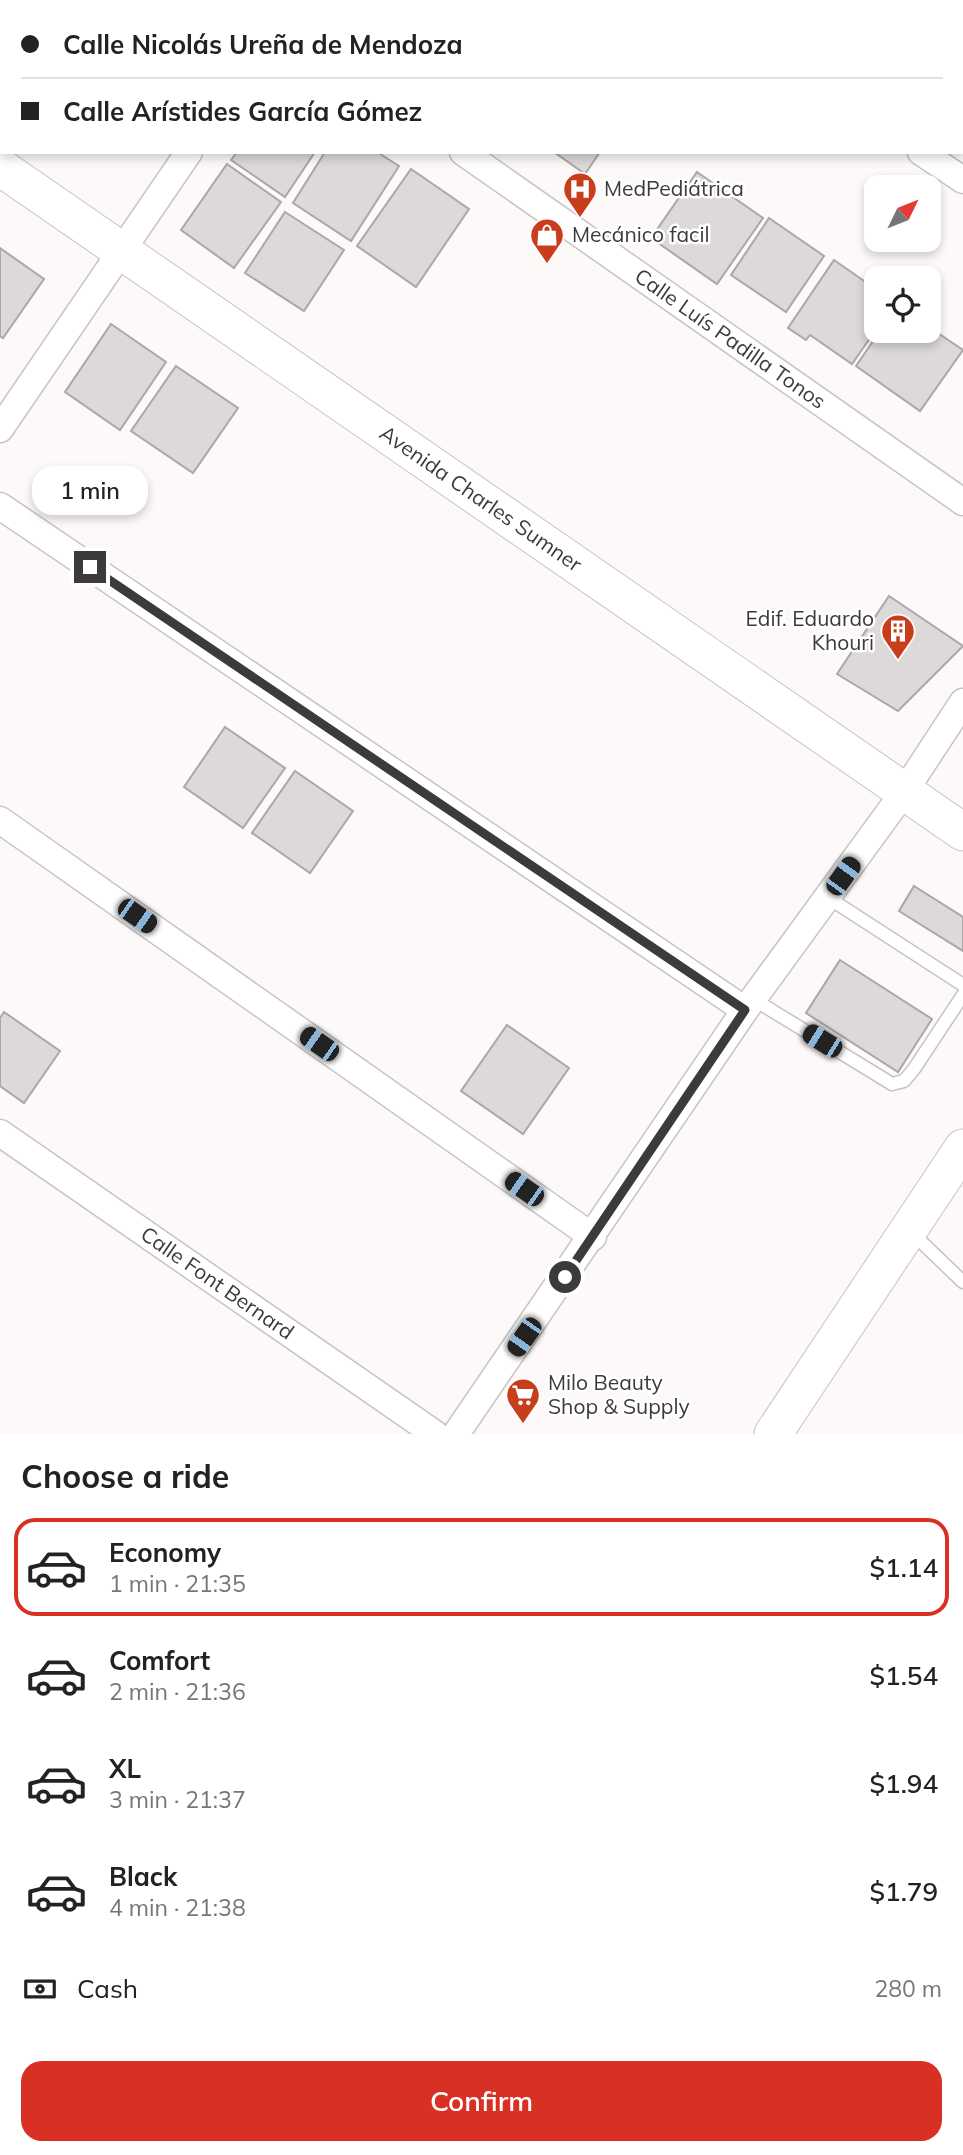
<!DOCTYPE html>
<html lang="en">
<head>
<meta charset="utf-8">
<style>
  body { margin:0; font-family:Mulish,sans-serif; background:#f2f2f2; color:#222; height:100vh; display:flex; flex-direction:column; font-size:26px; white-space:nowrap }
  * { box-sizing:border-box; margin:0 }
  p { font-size:23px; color:#767676 }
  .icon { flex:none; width:38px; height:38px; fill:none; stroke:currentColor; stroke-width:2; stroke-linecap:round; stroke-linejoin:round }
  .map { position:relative; height:1434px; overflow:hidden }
  .side { display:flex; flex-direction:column; background:#fff; flex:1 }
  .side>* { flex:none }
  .top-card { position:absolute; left:0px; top:0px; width:964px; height:154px; box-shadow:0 4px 10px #0003; display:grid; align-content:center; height:154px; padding:0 21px; background:#fff }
  .needle { width:46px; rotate:47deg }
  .buttons { position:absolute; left:864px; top:175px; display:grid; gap:14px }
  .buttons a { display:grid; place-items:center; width:77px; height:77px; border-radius:14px; background:#fff; box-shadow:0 4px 10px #0003; font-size:35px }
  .end { position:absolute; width:32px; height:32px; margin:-16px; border:9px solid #3c3b3a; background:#fff; box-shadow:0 0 0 4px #fff }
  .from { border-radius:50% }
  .bubble { position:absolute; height:49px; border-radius:21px; background:#fff; box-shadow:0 4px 10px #0003; font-size:23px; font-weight:600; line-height:49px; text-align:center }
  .car { position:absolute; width:21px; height:42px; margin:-21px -10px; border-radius:9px; box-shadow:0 0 5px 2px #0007; background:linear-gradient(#222 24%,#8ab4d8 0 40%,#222 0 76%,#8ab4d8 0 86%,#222 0) }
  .top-card b { display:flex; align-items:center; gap:24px; height:66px; font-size:26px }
  .top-card b+b { border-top:2px solid #e0e0e0 }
  .top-card i { width:18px; height:18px; background:#222 }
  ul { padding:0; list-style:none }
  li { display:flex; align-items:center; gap:21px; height:98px; margin:0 14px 10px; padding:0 7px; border:4px solid transparent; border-radius:21px }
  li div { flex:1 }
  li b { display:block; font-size:26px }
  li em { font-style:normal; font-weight:600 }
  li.current { border-color:#d93025 }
  li>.icon { width:63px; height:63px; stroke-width:1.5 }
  h2 { padding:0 21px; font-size:32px; line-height:84px }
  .pay { display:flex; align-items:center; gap:18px; height:77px; padding:0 21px; font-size:26px }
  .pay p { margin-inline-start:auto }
  .button { display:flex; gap:14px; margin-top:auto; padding:14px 21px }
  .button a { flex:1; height:80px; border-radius:21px; background:#d93025; color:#fff; font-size:28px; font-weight:600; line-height:80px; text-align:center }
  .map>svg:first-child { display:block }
  .building { fill:#dcd9d8; stroke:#aba7a7; stroke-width:2 }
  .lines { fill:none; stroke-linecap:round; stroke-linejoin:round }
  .lane-casing { stroke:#c7c4c3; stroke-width:15 }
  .street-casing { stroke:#c7c4c3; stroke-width:29 }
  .secondary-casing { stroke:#c7c4c3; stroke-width:39 }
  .lane { stroke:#fff; stroke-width:12 }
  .street { stroke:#fff; stroke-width:26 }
  .secondary { stroke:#fff; stroke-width:37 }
  .route { stroke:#3c3b3a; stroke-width:9 }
  .labels { text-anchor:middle; stroke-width:5; stroke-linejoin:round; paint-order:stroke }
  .poi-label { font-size:21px; fill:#3c3b3a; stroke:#fff; text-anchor:start }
  .street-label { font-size:21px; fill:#3c3b3a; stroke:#fff }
</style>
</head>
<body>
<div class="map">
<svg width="963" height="1434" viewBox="0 0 963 1434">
  <rect width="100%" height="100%" fill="#fdf9f8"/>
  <g class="building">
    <polygon points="237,152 315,152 285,197 231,160"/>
    <polygon points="325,152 377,152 399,166 351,241 293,203"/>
    <polygon points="554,152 600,152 585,174"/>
    <polygon points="227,164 281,202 234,268 181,230"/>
    <polygon points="411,169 469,209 416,287 357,246"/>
    <polygon points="697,172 763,218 717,284 651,238"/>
    <polygon points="285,212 344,250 304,311 245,273"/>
    <polygon points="769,218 824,256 786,312 731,275"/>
    <polygon points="0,248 44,279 3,338 0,336"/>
    <polygon points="834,260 877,290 877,328 852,364 810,335 806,340 788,328"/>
    <polygon points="111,324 166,362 120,430 65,392"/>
    <polygon points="929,327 963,350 920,411 856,366 880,331 929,331"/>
    <polygon points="176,366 238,408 193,473 131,431"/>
    <polygon points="889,596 963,646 898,711 837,674"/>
    <polygon points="225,727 285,768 243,828 184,787"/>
    <polygon points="295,771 353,811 310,873 252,833"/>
    <polygon points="914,886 963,917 963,951 899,911"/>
    <polygon points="840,960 932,1019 898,1072 806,1013"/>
    <polygon points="4,1012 60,1051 24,1103 0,1086 0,1018"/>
    <polygon points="507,1025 569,1068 523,1134 461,1091"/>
  </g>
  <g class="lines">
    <g class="lane-casing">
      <g id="lane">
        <polyline points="827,897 963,985"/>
        <polyline points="753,999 892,1084 904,1081 914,1069 963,995"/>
        <polyline points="911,1232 963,1282"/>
      </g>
    </g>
    <g class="street-casing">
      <g id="street">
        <polyline points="244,0 246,2"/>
        <polyline points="692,0 695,2"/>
        <polyline points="293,2 294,0"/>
        <path id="s1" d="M463,152L963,502"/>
        <polyline points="921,152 963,180"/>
        <polyline points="0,429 189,152"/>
        <polyline points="0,506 745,1010"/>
        <polyline points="0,820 593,1237"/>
        <path id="s2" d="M0,1133L435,1434"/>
        <polyline points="456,1434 745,1010 904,792 963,702"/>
      </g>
    </g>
    <g class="secondary-casing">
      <g id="secondary">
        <path id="s3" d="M0,167L963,832"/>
        <polyline points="773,1434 963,1148"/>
      </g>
    </g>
    <use href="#lane" class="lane"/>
    <use href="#street" class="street"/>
    <use href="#secondary" class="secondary"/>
  </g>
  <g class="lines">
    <polyline class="route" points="90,567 745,1010 565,1277"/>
  </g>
  <defs>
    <g id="hospital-pin" transform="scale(1.75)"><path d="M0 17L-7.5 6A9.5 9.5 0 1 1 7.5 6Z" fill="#c83e1c" stroke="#fff"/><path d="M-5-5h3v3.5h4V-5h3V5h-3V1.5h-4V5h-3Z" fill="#fff"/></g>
    <g id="shop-pin" transform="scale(1.75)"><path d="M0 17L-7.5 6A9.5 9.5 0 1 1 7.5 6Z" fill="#c83e1c" stroke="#fff"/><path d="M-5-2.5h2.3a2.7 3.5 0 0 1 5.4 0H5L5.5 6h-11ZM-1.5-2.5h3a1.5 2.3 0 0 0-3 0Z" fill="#fff"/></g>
    <g id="building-pin" transform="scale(1.75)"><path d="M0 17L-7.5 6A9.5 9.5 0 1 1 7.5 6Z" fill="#c83e1c" stroke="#fff"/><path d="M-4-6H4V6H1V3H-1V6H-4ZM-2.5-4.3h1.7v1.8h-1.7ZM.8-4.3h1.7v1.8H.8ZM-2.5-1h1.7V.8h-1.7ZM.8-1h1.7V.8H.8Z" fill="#fff"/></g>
    <g id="supermarket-pin" transform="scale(1.75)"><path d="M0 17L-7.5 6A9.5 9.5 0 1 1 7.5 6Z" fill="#c83e1c" stroke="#fff"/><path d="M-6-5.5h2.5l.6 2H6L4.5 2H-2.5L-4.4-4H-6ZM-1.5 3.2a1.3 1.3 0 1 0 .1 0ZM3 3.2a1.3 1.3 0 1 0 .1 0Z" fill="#fff"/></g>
  </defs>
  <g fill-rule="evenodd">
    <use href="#hospital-pin" x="580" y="189"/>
    <use href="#shop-pin" x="547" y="235"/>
    <use href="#building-pin" x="898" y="631"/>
    <use href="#supermarket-pin" x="523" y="1395"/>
  </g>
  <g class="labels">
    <g class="poi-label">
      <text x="604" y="196">MedPediátrica</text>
      <text x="572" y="242">Mecánico facil</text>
      <text x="874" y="626" text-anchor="end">Edif. Eduardo<tspan x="874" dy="24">Khouri</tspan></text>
      <text x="548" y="1390">Milo Beauty<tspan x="548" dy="24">Shop &amp; Supply</tspan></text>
    </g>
    <g class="street-label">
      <text dy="7" stroke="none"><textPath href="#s1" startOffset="326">Calle Luís Padilla Tonos</textPath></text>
      <text dy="7" stroke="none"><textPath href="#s3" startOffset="584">Avenida Charles Sumner</textPath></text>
      <text dy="7" stroke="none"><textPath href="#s2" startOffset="264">Calle Font Bernard</textPath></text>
    </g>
  </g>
</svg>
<div class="buttons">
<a><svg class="needle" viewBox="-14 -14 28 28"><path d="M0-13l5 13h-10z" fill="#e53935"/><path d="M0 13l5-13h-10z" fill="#767676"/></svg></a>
<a><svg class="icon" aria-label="locate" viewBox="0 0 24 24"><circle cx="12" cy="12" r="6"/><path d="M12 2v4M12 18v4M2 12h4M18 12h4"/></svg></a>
</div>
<i class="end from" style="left:565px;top:1277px"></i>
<i class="end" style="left:90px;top:567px"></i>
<div class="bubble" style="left:32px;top:466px;width:116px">1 min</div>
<i class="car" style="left:843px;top:876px;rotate:36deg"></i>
<i class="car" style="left:137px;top:916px;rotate:125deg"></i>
<i class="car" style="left:822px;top:1041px;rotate:302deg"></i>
<i class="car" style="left:319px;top:1044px;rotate:305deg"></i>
<i class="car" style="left:524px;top:1189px;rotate:305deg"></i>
<i class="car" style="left:524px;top:1337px;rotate:215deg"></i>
<div class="top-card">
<b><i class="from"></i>Calle Nicolás Ureña de Mendoza</b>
<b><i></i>Calle Arístides García Gómez</b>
</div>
</div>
<section class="side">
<h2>Choose a ride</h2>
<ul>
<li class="current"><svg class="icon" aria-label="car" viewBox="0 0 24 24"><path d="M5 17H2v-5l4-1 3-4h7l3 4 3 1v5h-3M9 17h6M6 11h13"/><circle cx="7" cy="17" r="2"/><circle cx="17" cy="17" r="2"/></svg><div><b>Economy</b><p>1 min · 21:35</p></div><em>$1.14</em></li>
<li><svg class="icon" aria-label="car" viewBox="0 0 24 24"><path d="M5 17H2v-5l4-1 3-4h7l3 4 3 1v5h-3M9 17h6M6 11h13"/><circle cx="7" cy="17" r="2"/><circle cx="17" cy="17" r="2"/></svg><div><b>Comfort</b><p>2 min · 21:36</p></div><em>$1.54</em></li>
<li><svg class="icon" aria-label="car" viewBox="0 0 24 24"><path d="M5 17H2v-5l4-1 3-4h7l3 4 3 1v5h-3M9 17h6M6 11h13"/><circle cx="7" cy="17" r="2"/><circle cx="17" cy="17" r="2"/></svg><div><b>XL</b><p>3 min · 21:37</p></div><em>$1.94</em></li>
<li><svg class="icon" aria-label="car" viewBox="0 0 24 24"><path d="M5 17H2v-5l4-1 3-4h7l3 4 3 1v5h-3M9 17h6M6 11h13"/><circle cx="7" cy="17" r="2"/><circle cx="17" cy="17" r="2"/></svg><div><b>Black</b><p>4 min · 21:38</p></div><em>$1.79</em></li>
</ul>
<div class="pay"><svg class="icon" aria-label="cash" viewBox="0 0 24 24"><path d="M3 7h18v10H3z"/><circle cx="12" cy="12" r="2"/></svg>Cash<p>280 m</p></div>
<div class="button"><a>Confirm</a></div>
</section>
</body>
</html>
